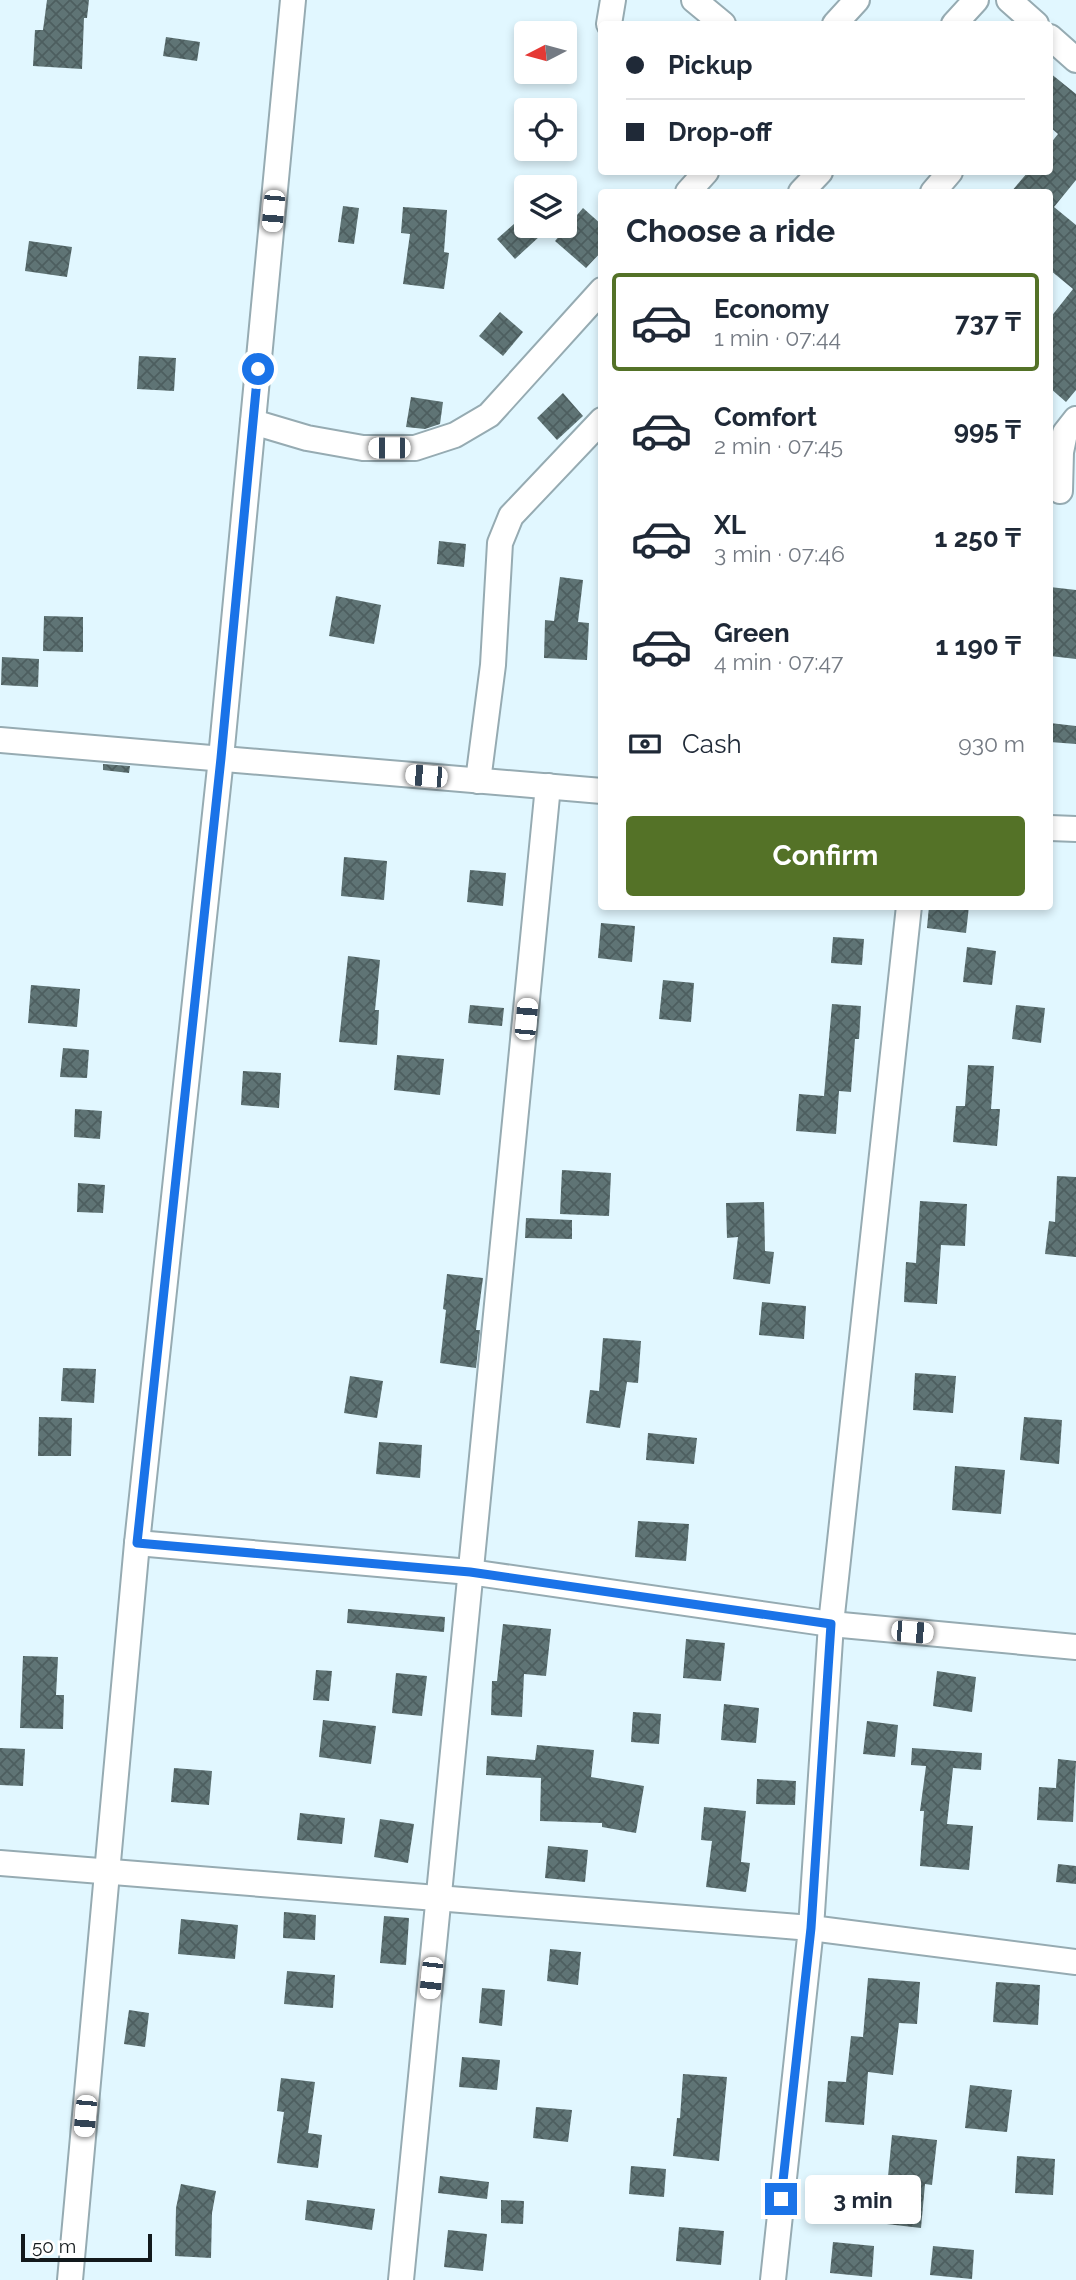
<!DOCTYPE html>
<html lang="en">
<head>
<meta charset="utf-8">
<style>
  body { margin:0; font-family:Raleway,sans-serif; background:#f6f6f7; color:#1f2937; height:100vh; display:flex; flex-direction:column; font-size:26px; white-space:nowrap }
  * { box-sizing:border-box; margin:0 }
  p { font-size:23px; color:#747a83 }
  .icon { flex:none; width:38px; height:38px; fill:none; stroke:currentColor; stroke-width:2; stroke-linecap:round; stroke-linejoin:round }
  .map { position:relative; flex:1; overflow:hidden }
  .drawer { position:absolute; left:598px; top:189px; width:455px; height:721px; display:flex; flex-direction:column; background:#fff; border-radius:7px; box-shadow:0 4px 10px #0003 }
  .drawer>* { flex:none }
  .top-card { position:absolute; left:598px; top:21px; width:455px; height:154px; border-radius:7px; box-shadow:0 4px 10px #0003; display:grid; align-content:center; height:154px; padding:0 28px; background:#fff }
  .needle { width:46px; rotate:264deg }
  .controls { position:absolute; left:514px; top:21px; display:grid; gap:14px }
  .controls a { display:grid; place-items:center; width:63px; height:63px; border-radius:7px; background:#fff; box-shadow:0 4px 10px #0003; font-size:35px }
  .scale { position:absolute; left:21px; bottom:18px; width:131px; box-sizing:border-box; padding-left:7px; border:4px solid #12191c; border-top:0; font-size:19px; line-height:24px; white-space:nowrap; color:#12191c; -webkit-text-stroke:5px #fff; paint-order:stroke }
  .end { position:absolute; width:32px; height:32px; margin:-16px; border:9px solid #1a73e8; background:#fff; box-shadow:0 0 0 4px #fff }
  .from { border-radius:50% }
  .bubble { position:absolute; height:49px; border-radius:7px; background:#fff; box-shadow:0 4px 10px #0003; font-size:23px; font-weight:700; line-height:49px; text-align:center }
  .car { position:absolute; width:21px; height:42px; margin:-21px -10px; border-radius:9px; box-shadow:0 0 5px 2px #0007; background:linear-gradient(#fff 24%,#345 0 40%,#fff 0 76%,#345 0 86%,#fff 0) }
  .top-card b { display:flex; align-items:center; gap:24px; height:66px; font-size:26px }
  .top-card b+b { border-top:2px solid #e0e1e3 }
  .top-card i { width:18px; height:18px; background:#1f2937 }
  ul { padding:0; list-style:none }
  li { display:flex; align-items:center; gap:21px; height:98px; margin:0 14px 10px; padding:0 14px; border:4px solid transparent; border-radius:7px }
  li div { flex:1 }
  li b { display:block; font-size:26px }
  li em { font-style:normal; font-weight:700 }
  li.on { border-color:#547227 }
  li>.icon { width:63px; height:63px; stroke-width:1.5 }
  h2 { padding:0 28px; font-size:32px; line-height:84px }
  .pay { display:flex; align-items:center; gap:18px; height:77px; padding:0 28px; font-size:26px }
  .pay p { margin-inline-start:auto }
  .primary-button { display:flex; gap:14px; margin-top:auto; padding:14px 28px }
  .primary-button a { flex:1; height:80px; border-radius:7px; background:#547227; color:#fff; font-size:28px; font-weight:700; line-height:80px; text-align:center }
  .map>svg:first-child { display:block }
  .building { fill:url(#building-cross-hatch) }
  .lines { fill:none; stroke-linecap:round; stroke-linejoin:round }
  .minor-casing { stroke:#96abb2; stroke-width:28 }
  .minor { stroke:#fff; stroke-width:24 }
  .route { stroke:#1a73e8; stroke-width:9 }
</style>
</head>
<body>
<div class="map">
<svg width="1076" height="2280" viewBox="0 0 1076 2280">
  <defs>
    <pattern id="building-cross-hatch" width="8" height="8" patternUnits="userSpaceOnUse" patternTransform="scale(1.75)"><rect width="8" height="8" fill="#5f7475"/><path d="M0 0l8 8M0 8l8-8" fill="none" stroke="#4d5e5f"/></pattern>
  </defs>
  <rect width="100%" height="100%" fill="#e1f7ff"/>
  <g class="building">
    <polygon points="47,0 89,0 87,18 84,18 82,69 33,66 35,30 43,30"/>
    <polygon points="166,37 200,42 197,61 163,56"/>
    <polygon points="1050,73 1076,94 1076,180 1054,207 1076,225 1076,390 1066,402 1050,388 1050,318 1073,289 1050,270 1050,192 1011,192 1028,172 1050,172 1050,144 1058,134 1050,127"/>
    <polygon points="343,206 359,208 354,244 338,242"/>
    <polygon points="403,207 447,210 444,252 449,253 444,289 403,284 410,234 401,233"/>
    <polygon points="583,208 602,225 602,251 586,268 555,241"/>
    <polygon points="523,216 527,220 527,226 532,226 540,236 515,259 497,239"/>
    <polygon points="29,241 72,247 67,277 25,271"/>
    <polygon points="500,312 523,332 503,356 479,336"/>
    <polygon points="139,356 176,358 174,391 137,389"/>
    <polygon points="563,393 583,416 557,440 537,418"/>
    <polygon points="411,397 443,402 440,424 425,429 406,427"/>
    <polygon points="439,541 466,544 464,567 437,564"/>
    <polygon points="560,577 583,580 578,622 589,623 587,660 544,658 545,620 554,621"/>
    <polygon points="1050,587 1076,590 1076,659 1050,656"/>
    <polygon points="336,596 381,605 374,644 329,636"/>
    <polygon points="44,616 83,617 83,652 43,651"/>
    <polygon points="2,657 39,659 38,687 1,685"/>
    <polygon points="1050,723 1076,726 1076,744 1050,742"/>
    <polygon points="103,764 130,766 129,773 103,770"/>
    <polygon points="344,857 387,861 384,900 341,896"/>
    <polygon points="470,870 506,873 503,906 467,902"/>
    <polygon points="929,906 969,906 966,933 927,928"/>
    <polygon points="601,923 635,926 632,962 598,958"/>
    <polygon points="833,937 864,939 862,965 831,963"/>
    <polygon points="967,947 996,951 992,985 963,982"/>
    <polygon points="348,956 380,960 375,1010 379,1010 377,1045 339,1042"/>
    <polygon points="663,980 694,983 691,1022 659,1019"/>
    <polygon points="31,985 80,989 77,1027 28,1023"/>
    <polygon points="832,1004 861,1006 859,1039 855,1039 851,1092 839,1091 836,1134 796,1131 799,1094 824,1096"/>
    <polygon points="470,1005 504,1008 502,1026 468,1023"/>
    <polygon points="1016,1005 1045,1008 1041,1043 1012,1039"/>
    <polygon points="63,1048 89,1050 87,1078 60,1077"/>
    <polygon points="397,1055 444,1059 440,1095 394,1090"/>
    <polygon points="968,1065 994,1066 991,1109 1000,1109 997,1146 953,1142 956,1106 965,1106"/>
    <polygon points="243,1071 281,1073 279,1108 241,1105"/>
    <polygon points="75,1109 102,1111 100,1139 74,1137"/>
    <polygon points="562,1170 611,1173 609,1216 560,1214"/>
    <polygon points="1057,1176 1076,1177 1076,1257 1045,1254 1049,1221 1055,1222"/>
    <polygon points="78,1183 105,1185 103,1213 77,1212"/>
    <polygon points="920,1201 967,1204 965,1246 941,1245 937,1304 904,1302 906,1262 916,1263"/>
    <polygon points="764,1202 765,1251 774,1252 770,1284 733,1279 738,1237 727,1238 726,1203"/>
    <polygon points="526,1218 572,1220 572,1239 525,1238"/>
    <polygon points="447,1274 483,1278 476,1330 480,1330 476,1368 440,1363 446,1310 443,1309"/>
    <polygon points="762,1302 806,1306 804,1339 759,1335"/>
    <polygon points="603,1338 641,1341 638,1383 627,1382 620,1428 586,1423 590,1390 599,1391"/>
    <polygon points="63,1368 96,1369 94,1403 61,1401"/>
    <polygon points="915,1373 956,1376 953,1413 913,1410"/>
    <polygon points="350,1376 383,1381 377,1418 344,1413"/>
    <polygon points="39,1417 72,1418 71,1456 38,1456"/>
    <polygon points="1024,1417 1062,1420 1059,1464 1020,1460"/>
    <polygon points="648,1433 697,1438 694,1464 646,1460"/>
    <polygon points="379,1442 422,1445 420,1478 376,1474"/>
    <polygon points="955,1466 1005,1470 1001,1514 952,1510"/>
    <polygon points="638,1521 689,1524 686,1561 635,1557"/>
    <polygon points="348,1609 445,1617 444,1632 347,1623"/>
    <polygon points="503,1624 551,1629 546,1676 524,1674 522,1717 491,1715 492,1681 497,1681"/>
    <polygon points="686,1639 725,1643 721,1681 683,1678"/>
    <polygon points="23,1656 58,1657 56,1695 64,1695 63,1729 20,1728"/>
    <polygon points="316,1670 332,1671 329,1701 313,1700"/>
    <polygon points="937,1671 976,1677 972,1712 933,1706"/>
    <polygon points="396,1673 427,1676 422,1716 392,1713"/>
    <polygon points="724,1704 759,1708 756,1743 721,1740"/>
    <polygon points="633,1712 661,1714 659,1744 631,1742"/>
    <polygon points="323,1720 376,1726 371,1764 319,1757"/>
    <polygon points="867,1721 898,1725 895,1757 863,1754"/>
    <polygon points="537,1745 594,1750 591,1777 644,1786 636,1833 602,1827 602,1823 540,1821 541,1778 486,1775 487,1756 535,1760"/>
    <polygon points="0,1748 25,1749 23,1786 0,1785"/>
    <polygon points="912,1748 982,1753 981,1770 953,1768 947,1824 973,1826 969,1870 920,1866 924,1811 920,1811 926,1766 911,1765"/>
    <polygon points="1058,1759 1076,1761 1073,1822 1037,1820 1039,1787 1056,1788"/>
    <polygon points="174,1768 212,1771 209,1805 171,1802"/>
    <polygon points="757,1779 796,1781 795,1805 756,1804"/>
    <polygon points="704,1807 746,1811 741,1862 750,1863 746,1892 706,1887 712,1841 701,1840"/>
    <polygon points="300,1813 345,1818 342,1844 297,1840"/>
    <polygon points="380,1819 414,1824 408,1863 374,1857"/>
    <polygon points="548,1846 588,1850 585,1882 545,1878"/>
    <polygon points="1058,1864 1076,1866 1076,1884 1056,1882"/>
    <polygon points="284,1912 316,1915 315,1940 283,1938"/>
    <polygon points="384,1916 409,1918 406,1965 380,1963"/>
    <polygon points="181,1919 238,1925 235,1959 178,1954"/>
    <polygon points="550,1949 581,1952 578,1985 547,1981"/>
    <polygon points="287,1971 335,1975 333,2008 284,2004"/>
    <polygon points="868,1978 920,1982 917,2024 899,2023 893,2075 868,2072 864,2125 825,2122 828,2081 846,2082 851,2036 863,2037"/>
    <polygon points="996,1982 1040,1985 1038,2025 993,2022"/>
    <polygon points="482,1988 505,1990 502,2026 479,2023"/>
    <polygon points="129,2010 149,2013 145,2047 124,2044"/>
    <polygon points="462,2057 500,2060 497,2090 459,2087"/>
    <polygon points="683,2074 727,2077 719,2161 673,2156 677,2118 680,2118"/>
    <polygon points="281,2078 315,2082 308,2133 322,2135 318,2168 277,2163 284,2112 277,2111"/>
    <polygon points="970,2085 1012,2090 1007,2132 965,2128"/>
    <polygon points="536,2107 572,2110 568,2142 533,2138"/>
    <polygon points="892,2135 937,2140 932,2185 925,2184 921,2228 878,2223 882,2186 887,2187"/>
    <polygon points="1017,2156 1055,2159 1053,2195 1015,2193"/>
    <polygon points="631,2166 666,2169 664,2197 629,2194"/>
    <polygon points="440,2176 489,2182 487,2199 438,2193"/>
    <polygon points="181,2184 216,2191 212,2213 211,2258 175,2256 176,2208"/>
    <polygon points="307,2200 375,2209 372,2230 305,2220"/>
    <polygon points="501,2200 524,2201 523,2224 501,2223"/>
    <polygon points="679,2227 724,2231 721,2265 676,2261"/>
    <polygon points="448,2230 487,2234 483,2271 444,2267"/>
    <polygon points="833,2242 874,2246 872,2277 830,2273"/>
    <polygon points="933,2246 974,2250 972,2279 930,2275"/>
  </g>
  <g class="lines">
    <g class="minor-casing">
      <g id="minor">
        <polyline points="694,0 723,24"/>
        <polyline points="1009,0 1036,24"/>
        <polyline points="609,24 613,0"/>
        <polyline points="835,24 857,0"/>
        <polyline points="954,24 976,0"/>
        <polyline points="1050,37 1076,60"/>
        <polyline points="688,192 706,172"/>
        <polyline points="801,192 820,172"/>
        <polyline points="933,192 950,172"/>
        <polyline points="253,422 307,438 363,448 415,448 455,435 489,415 602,290"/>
        <polyline points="1060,491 1061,452 1065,433 1076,419"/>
        <polyline points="0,740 602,791"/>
        <polyline points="478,781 493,665 500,543 511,516 602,420"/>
        <polyline points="1050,828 1076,829"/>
        <polyline points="909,906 831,1624 811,1928 1076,1962"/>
        <polyline points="137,1543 470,1572 831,1624 1076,1647"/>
        <polyline points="0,1863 811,1928 773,2280"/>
        <polyline points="70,2280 137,1543 221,758 293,0"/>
        <polyline points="401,2280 548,786"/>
      </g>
    </g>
    <use href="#minor" class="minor"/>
  </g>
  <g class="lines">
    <polyline class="route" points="258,369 221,758 137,1543 470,1572 831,1624 811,1928 781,2199"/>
  </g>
</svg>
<div class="controls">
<a><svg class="needle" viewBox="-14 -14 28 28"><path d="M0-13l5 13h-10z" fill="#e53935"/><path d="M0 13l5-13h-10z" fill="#747a83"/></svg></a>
<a><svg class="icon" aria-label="locate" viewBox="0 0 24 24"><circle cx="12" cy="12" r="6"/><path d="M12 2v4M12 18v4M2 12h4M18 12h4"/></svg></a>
<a><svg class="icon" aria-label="layers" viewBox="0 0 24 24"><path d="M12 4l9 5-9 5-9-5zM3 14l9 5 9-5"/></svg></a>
</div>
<div class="scale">50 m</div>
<i class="end from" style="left:258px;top:369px"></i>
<i class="end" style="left:781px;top:2199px"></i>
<div class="bubble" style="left:805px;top:2175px;width:116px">3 min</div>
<i class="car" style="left:273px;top:211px;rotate:185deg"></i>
<i class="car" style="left:389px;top:448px;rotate:270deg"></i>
<i class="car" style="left:426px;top:776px;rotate:275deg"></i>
<i class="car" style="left:526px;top:1019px;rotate:5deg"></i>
<i class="car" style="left:912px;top:1632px;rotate:95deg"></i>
<i class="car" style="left:431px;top:1978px;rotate:186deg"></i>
<i class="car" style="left:85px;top:2116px;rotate:185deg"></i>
<div class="top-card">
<b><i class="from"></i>Pickup</b>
<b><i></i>Drop-off</b>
</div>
<section class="drawer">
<h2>Choose a ride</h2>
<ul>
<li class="on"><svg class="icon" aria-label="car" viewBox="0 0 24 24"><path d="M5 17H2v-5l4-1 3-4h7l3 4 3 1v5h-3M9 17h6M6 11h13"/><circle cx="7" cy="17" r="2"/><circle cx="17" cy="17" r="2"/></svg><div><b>Economy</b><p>1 min · 07:44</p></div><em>737 ₸</em></li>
<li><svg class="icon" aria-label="car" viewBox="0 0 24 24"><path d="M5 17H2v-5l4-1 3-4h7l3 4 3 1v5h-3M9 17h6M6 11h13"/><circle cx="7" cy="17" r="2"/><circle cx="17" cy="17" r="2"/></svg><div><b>Comfort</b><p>2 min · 07:45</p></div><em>995 ₸</em></li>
<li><svg class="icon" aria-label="car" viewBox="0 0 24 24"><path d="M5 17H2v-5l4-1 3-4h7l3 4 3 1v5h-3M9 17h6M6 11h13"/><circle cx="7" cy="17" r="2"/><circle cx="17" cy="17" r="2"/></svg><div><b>XL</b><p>3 min · 07:46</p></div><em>1 250 ₸</em></li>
<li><svg class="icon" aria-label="car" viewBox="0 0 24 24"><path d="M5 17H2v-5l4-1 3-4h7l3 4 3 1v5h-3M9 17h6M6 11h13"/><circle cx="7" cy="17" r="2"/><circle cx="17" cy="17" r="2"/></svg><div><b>Green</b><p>4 min · 07:47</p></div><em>1 190 ₸</em></li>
</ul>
<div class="pay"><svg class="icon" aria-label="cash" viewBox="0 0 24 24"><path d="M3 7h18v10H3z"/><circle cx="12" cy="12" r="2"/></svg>Cash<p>930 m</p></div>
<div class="primary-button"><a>Confirm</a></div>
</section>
</div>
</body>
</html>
